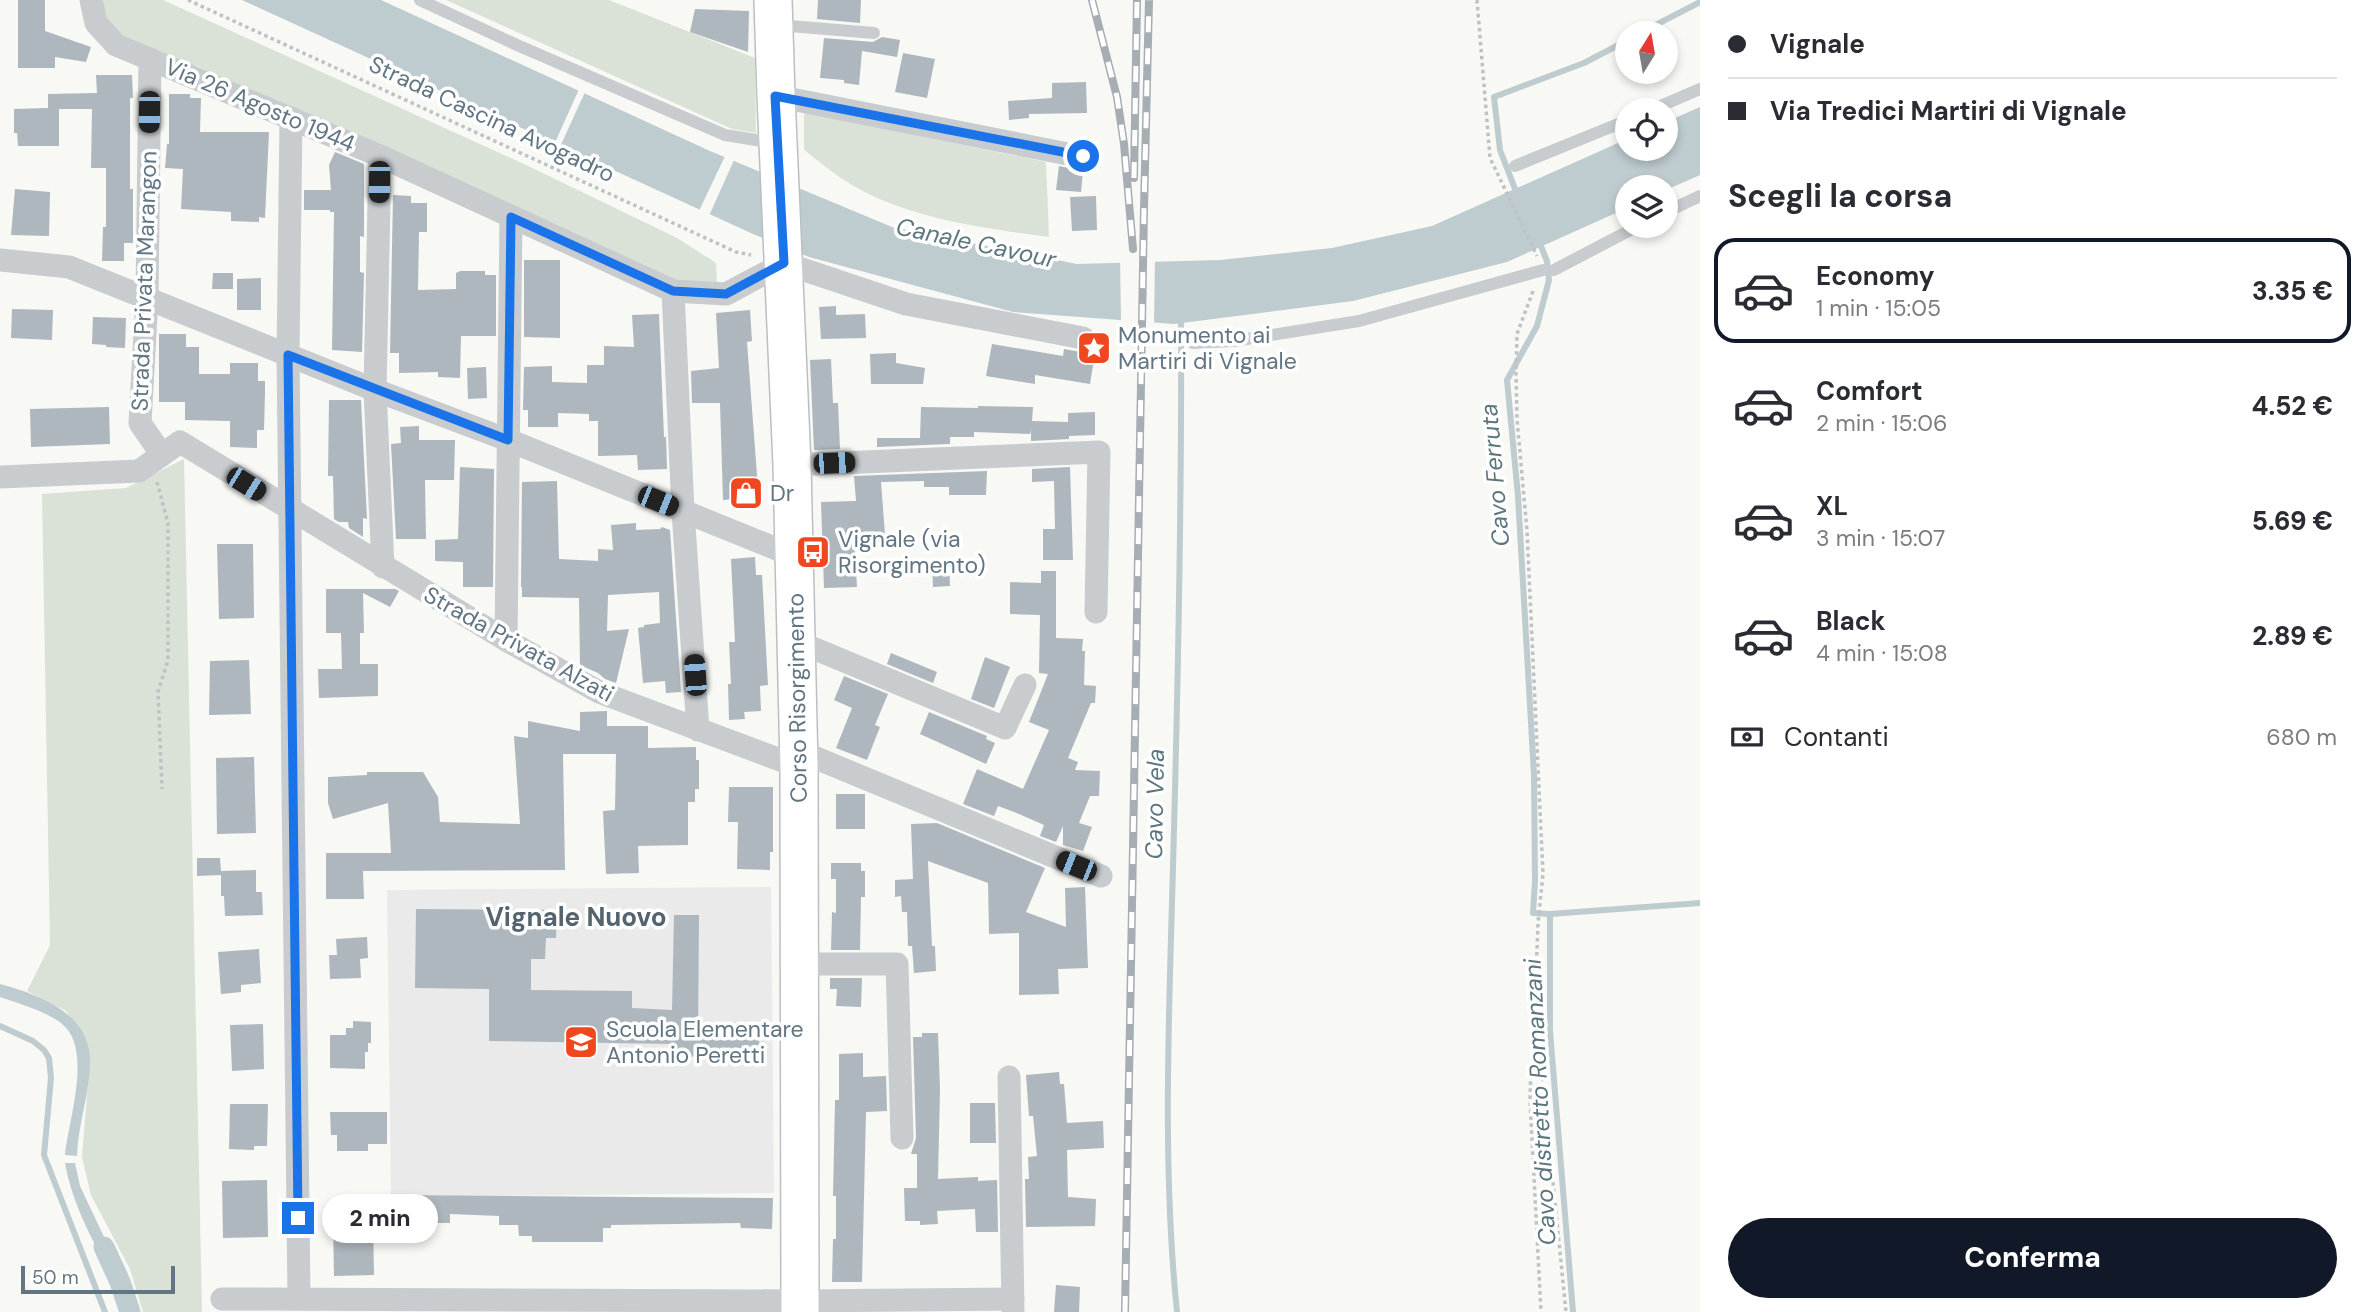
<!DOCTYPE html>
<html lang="it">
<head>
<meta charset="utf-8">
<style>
  body { margin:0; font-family:"DM Sans",sans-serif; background:#f2f2f3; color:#2b2b33; height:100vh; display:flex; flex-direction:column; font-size:26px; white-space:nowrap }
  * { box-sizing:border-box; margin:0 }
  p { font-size:23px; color:#7c7c81 }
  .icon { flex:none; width:38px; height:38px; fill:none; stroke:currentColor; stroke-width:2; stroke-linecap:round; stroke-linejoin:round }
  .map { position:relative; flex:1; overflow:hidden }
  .details { display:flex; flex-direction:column; background:#fff; width:665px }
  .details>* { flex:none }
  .banner { display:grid; align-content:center; height:154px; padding:0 28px; background:#fff }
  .needle { width:46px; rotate:11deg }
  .fabs { position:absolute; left:1615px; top:21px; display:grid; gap:14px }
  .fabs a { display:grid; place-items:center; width:63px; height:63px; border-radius:50%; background:#fff; box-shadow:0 4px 10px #0003; font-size:35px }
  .scale { position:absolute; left:21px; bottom:18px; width:154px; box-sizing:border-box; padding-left:7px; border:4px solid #617583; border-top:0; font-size:19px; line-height:24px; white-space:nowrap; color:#617583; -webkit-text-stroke:5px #fff; paint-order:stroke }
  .end { position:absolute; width:32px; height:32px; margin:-16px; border:9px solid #1a73e8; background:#fff; box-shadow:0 0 0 4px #fff }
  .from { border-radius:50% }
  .bubble { position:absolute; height:49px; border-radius:24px; background:#fff; box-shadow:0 4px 10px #0003; font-size:23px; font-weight:800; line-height:49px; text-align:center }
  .car { position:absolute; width:21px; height:42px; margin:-21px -10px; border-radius:9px; box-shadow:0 0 5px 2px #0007; background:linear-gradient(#222 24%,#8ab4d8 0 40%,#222 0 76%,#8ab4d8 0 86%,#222 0) }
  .banner b { display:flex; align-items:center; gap:24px; height:66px; font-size:26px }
  .banner b+b { border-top:2px solid #e1e1e2 }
  .banner i { width:18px; height:18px; background:#2b2b33 }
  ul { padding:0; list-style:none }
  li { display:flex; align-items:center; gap:21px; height:105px; margin:0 14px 10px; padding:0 14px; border:4px solid transparent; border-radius:21px }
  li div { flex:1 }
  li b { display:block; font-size:26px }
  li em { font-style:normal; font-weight:800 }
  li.on { border-color:#111827 }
  li>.icon { width:63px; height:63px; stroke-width:1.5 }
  h2 { padding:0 28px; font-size:32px; line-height:84px }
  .pay { display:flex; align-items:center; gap:18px; height:77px; padding:0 28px; font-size:26px }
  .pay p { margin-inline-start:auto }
  .button { display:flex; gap:14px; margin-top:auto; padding:14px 28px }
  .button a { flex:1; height:80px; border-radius:42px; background:#111827; color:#fff; font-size:28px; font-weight:800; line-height:80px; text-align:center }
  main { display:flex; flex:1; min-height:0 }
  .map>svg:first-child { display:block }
  .built { fill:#e9eae9 }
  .green { fill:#dae1d6 }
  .water { fill:#becbcf }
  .pier { fill:#f8f8f5 }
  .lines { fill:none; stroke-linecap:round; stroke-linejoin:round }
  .stream { stroke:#becbcf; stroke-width:6 }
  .canal { stroke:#becbcf; stroke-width:21 }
  .building { fill:#aeb7bd }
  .primary-casing { stroke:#bbbfc3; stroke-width:40 }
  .path { stroke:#bfc2c4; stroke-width:3.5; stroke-dasharray:3.5 3.5; stroke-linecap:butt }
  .service { stroke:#c8cccf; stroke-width:12 }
  .minor { stroke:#c8cccf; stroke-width:23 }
  .primary { stroke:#fff; stroke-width:37 }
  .rail-casing { stroke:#a6adb3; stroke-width:8 }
  .rail { stroke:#fff; stroke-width:5; stroke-dasharray:16; stroke-linecap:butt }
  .route { stroke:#1a73e8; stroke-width:9 }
  .labels { text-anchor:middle; stroke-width:7; stroke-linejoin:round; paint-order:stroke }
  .street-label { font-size:23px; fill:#617583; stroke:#fff }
  .poi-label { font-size:23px; fill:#617583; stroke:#fff; text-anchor:start }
  .water-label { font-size:24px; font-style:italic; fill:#5c767d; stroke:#fff }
  .quarter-label { font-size:26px; font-weight:bold; fill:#54636d; stroke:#fff }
</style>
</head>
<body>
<main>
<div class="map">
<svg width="1700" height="1312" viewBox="0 0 1700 1312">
  <rect width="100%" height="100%" fill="#f8f8f5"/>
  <polygon class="built" points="771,887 774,1193 391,1197 387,890"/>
  <g class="green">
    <polygon points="97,0 163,0 524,164 677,238 716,263 717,282 695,286 675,284 197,66 163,59 109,30"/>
    <polygon points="446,0 609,0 755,58 756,133 732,129"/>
    <path d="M804,112L1046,162L1049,237C983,228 910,219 852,185C835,175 820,162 804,150Z"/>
    <polygon points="184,459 202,1312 143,1312 130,1269 91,1195 82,1157 90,1057 84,1039 66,1011 27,991 50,945 42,494 126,488"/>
  </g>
  <g class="water">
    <polygon points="242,0 381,0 710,151 892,227 1077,264 1220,260 1332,248 1432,226 1627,139 1628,149 1666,149 1666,122 1700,107 1700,175 1666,190 1666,187 1628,187 1627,208 1507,262 1353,301 1174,324 1013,312 809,257 753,234"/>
    <path d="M0,984C37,994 88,1012 90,1058C91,1090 78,1123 77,1156L65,1155C68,1121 94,1048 61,1023C43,1010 20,1004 0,997Z"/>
    <path d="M65,1163H75L80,1186L120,1271L111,1275C92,1239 72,1203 65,1163Z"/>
    <polygon points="124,1277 137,1312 125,1312 114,1281"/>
  </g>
  <g class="pier">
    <polygon points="580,87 586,90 559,149 553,147"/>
    <polygon points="726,154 735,158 708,218 698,213"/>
    <polygon points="1155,258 1154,326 1121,323 1120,259"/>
  </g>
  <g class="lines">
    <g class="stream">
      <polyline points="1640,33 1700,2"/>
      <polyline points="1517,194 1500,150 1494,97 1584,63 1628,40"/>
      <polyline points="1538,239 1547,261 1549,280 1537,326 1507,380 1518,496 1534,775 1535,881 1533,913 1550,914 1700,903"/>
      <polyline points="1550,914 1550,1031 1573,1312"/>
      <polyline points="0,1026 33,1041 44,1050 49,1058 51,1078 44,1155 105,1312"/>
      <path d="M1177,1312C1162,1165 1169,1015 1173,867C1178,684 1182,500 1181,317"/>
    </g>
    <polyline class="canal" points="104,1247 120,1282 130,1312"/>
  </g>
  <g class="building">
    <polygon points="18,0 45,0 45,31 91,47 86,62 55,57 55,68 18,68"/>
    <polygon points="818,0 861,0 860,23 817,19"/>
    <polygon points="695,9 749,11 748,52 690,32"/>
    <polygon points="882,37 900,40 897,57 862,51 859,85 844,83 844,80 820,78 824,38 873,42"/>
    <polygon points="903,53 935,59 927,98 895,92"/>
    <polygon points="96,75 132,75 133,98 130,98 130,189 133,189 133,243 124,243 124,261 102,261 103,227 106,227 106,168 91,168 92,109 59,109 59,146 18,146 17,133 14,133 14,109 48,108 48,94 97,93"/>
    <polygon points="1086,82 1087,113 1029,114 1029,118 1009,120 1008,101 1052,98 1052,83"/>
    <polygon points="169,94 190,94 190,98 201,98 200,132 269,132 265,218 259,217 259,222 231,221 231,212 181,209 183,169 165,168 167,144 169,144"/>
    <polygon points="335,152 364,164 364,237 360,236 360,272 364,273 362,352 332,350 334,212 330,212 330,210 304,210 304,190 331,190 329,165"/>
    <polygon points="1059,166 1083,171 1081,192 1056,190"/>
    <polygon points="15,189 50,192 49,236 11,235"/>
    <polygon points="393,195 411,196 411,203 427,203 427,232 419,232 418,290 456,289 456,273 460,271 485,271 485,275 496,275 496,336 461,336 460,378 438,377 438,372 399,373 399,353 390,353"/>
    <polygon points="1096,196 1097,230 1072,231 1070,197"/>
    <polygon points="524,260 560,260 560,338 524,337"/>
    <polygon points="213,273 233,273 233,289 212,289"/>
    <polygon points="261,278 261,310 237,310 237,279"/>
    <polygon points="836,306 836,315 865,314 866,338 821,339 819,307"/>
    <polygon points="12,309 53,310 52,340 11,338"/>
    <polygon points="750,310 752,341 747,342 759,502 737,503 737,499 723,500 720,403 692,403 691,371 719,368 716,313"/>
    <polygon points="659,314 664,437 666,437 667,469 638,470 637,455 598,456 598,421 589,421 589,414 558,413 558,427 528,427 528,410 523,410 524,367 552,366 552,382 587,383 587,365 604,365 604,346 634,347 632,315"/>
    <polygon points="93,317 126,318 125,348 106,347 106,345 92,344"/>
    <polygon points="159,334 186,334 186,347 199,347 199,374 230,374 230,363 258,363 258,381 265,381 265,394 264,430 257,430 257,448 230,447 230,421 185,420 185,402 159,402"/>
    <polygon points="992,344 1063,356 1064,349 1081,352 1096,347 1090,384 1035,375 1035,384 986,376"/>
    <polygon points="896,353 896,363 925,368 923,384 871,384 870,354"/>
    <polygon points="831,359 833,403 838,403 840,449 814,450 810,360"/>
    <polygon points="486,367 487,398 468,399 467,368"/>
    <polygon points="329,400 361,400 367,519 363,518 363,537 349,528 348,522 339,522 334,519 333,476 328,476"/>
    <polygon points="978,406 1033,407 1032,421 1068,422 1068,413 1095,412 1095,435 1069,436 1069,439 1031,441 1031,430 1030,434 974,432 974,437 950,437 950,444 877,447 877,438 920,438 921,407 978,408"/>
    <polygon points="109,407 110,444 31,447 30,409"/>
    <polygon points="419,426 419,440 455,440 454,480 425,480 426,539 396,539 391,444 401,443 400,427"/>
    <polygon points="460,467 494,469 493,587 463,587 463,562 435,561 435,540 458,539"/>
    <polygon points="1070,467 1073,560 1043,560 1043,529 1055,529 1054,481 1032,482 1032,469"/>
    <polygon points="987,471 986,495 949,495 949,487 924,487 924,481 881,482 885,535 854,536 857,587 824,588 821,502 856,501 854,476"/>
    <polygon points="557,481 559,559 598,561 598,549 613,550 611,525 636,523 636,530 660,529 662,527 670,530 681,692 666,693 665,681 643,683 638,628 644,627 644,625 660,623 659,592 608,595 607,631 629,629 616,683 605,679 598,673 580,665 579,598 522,597 522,587 521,587 522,482"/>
    <polygon points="217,544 253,544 254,618 219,619"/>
    <polygon points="755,557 756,575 762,575 768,685 760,686 761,711 744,712 745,719 729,720 728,684 731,684 729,642 735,642 731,559"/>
    <polygon points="949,562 950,586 933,587 932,563"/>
    <polygon points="1041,571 1056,571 1056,638 1083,639 1082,651 1085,651 1084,685 1096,686 1095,703 1091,703 1068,758 1078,762 1075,770 1100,771 1099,796 1090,796 1079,823 1092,827 1083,851 1063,845 1063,826 1056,842 1040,836 1044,825 1019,814 998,806 994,816 963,804 977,769 1023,789 1049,730 1029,722 1048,674 1039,673 1040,615 1010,614 1010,582 1041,583"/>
    <polygon points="326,589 395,589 399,591 390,607 363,593 364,633 360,633 360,664 378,664 378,696 319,698 318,669 342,669 341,633 326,633"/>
    <polygon points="891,653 937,672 933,683 887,664"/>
    <polygon points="985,657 1010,667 994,708 971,699"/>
    <polygon points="249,660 251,714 209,715 210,661"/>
    <polygon points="844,676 888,694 875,725 880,727 867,760 836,748 852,708 834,700"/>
    <polygon points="607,711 607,726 648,726 648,748 696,747 696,760 699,760 699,789 695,789 695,802 688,802 688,845 638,846 639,873 606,874 603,811 615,810 616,754 563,754 565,870 363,871 364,899 326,899 326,853 391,853 388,803 333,819 328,803 328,777 367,775 367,772 423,772 438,797 440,822 520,824 514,736 528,738 528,721 580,731 580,712"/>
    <polygon points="929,712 987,736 986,739 995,743 986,764 920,734"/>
    <polygon points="254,757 256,833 217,834 216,758"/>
    <polygon points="729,787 773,787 773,852 770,852 770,870 737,869 738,822 728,822"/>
    <rect x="836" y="794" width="29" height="35"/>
    <polygon points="937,823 1045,868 1026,912 1066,927 1065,888 1085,887 1088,968 1058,969 1059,994 1019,995 1019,933 989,934 988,883 928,861 932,946 935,946 936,971 914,973 912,946 908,946 907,912 902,912 901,896 895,897 895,880 913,879 911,824"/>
    <polygon points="197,858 220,858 221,871 256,870 256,892 262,892 263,915 225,916 224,896 221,896 221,875 197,876"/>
    <polygon points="831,863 861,863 861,871 865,871 865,897 861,897 860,950 831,950 832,912 836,913 836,879 831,879"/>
    <polygon points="416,909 557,910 556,938 546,938 545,959 531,959 531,990 632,991 632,1008 672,1010 674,915 699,915 698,1038 759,1038 760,1058 724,1059 724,1056 673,1057 673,1044 489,1041 489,989 415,988"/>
    <polygon points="367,937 368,958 360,959 361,978 330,979 329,955 337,955 336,939"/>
    <polygon points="259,949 261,983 241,985 241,992 221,994 218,952"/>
    <polygon points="830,978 862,978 861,1007 836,1006 837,989 830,989"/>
    <polygon points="353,1021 371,1022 371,1043 368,1043 368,1052 365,1052 365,1069 330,1068 330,1035 346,1035 346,1028 353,1028"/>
    <polygon points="263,1024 264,1069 232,1071 230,1025"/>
    <polygon points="922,1033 938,1033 940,1089 938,1179 978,1177 978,1181 997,1180 998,1232 976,1232 975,1209 937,1211 938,1224 920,1225 920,1221 905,1221 904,1188 917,1188 917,1154 911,1154 916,1138 913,1037 922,1037"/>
    <polygon points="863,1053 863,1077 886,1076 887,1111 866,1112 862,1282 832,1282 833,1239 836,1239 836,1196 833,1196 835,1100 839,1100 839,1054"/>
    <polygon points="1059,1072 1060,1084 1064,1084 1067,1123 1103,1121 1104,1148 1067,1150 1068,1197 1096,1199 1095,1226 1026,1227 1025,1179 1029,1179 1028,1157 1037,1156 1033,1116 1029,1116 1026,1075"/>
    <polygon points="970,1103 995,1103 996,1143 970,1143"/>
    <polygon points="230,1104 268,1104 267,1146 254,1146 254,1150 229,1149"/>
    <polygon points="330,1112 387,1112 387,1144 368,1144 368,1151 337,1151 337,1135 331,1135"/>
    <polygon points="267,1180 268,1237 223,1238 222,1181"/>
    <polygon points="396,1195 773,1198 772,1229 741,1228 740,1223 611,1225 611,1228 603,1228 603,1242 532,1242 532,1236 519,1236 518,1225 499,1225 499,1216 450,1214 450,1223 396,1223"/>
    <polygon points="333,1221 373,1221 374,1275 334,1276"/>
    <polygon points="1056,1285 1080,1287 1079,1312 1054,1312"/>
  </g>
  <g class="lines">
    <g class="primary-casing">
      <polyline id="primary" points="773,0 776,96 792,465 799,767 800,1312"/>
    </g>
    <g class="path">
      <polyline points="188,0 736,252 751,255"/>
      <polyline points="1477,0 1490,158 1537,256"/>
      <polyline points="1533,291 1517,334 1516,373 1517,419 1527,531 1543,874 1538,923 1535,1003 1566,1312"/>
      <polyline points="157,482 168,523 168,660 158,692 162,789"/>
      <polyline points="1539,1048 1531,1067 1530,1100 1541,1312"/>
    </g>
    <g class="service">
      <polyline points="420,0 517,45 725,135 762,141"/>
      <polyline points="778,25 874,33"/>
      <polyline points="1651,110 1700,89"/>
      <polyline points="1515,166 1628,120"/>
      <polyline points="1666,212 1700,196"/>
      <polyline points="1554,270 1638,226"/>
      <polyline points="1193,343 1234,341 1359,321 1543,270"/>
    </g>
    <g class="minor">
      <polyline points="91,0 96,23 116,45 380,156 673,291 726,294 784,263 906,304 1083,338"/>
      <polyline points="150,59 147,297 140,423 162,455"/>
      <polyline points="776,96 1083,157"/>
      <polyline points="291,118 288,355 299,1299"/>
      <polyline points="380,156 375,390 383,567"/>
      <polyline points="0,260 69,267 375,390 508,440 794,556"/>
      <polyline points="673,291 683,511 698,730"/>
      <polyline points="792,465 1099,452 1096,612"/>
      <polyline points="0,477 139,471 180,442 506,640 599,692 799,767"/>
      <polyline points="506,640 511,217"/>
      <polyline points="796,641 1005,728 1025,685"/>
      <polyline points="799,751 1101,876"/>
      <polyline points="799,964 897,964 902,1138"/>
      <polyline points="1009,1077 1013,1312"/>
      <polyline points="222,1299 800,1301 1013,1299"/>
    </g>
    <use href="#primary" class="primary"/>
    <g class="rail-casing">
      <g id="rail">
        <polyline points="1092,0 1117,97 1124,144 1133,249"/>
        <polyline points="1134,178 1137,0"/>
        <polyline points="1125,1312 1144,208 1149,0"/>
      </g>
    </g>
    <use href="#rail" class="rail"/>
  </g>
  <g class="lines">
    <polyline class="route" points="298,1218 288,355 508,440 511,217 673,291 726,294 784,263 775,96 1083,156"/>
  </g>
  <defs>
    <g id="sight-square" transform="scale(1.75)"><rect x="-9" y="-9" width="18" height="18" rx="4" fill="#f0471e" stroke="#fff"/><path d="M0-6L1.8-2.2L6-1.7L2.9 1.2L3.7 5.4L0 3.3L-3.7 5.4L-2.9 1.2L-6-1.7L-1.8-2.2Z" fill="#fff"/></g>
    <g id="shop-square" transform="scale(1.75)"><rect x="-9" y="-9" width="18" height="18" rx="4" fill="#f0471e" stroke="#fff"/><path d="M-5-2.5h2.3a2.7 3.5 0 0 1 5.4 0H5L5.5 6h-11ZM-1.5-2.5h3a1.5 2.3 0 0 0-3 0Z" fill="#fff"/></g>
    <g id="bus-square" transform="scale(1.75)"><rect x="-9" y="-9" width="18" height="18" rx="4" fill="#f0471e" stroke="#fff"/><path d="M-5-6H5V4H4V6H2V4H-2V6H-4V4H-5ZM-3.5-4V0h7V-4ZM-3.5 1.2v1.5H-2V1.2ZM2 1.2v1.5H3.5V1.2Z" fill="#fff"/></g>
    <g id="school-square" transform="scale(1.75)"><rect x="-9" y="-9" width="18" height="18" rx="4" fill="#f0471e" stroke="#fff"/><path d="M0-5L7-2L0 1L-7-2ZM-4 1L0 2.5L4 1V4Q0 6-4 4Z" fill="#fff"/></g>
  </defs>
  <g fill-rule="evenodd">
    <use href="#sight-square" x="1094" y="348"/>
    <use href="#shop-square" x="746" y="493"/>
    <use href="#bus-square" x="813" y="552"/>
    <use href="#school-square" x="581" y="1042"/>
  </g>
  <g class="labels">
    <g class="street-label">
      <text transform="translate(260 105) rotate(23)" y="8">Via 26 Agosto 1944</text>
      <text transform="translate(492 119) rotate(25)" y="8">Strada Cascina Avogadro</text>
      <text transform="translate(144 281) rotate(-88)" y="8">Strada Privata Marangon</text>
      <text transform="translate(519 644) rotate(29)" y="8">Strada Privata Alzati</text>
      <text transform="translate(797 698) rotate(-91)" y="8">Corso Risorgimento</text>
    </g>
    <g class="poi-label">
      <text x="1118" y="343">Monumento ai<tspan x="1118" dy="26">Martiri di Vignale</tspan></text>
      <text x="770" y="501">Dr</text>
      <text x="838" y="547">Vignale (via<tspan x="838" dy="26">Risorgimento)</tspan></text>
      <text x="606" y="1037">Scuola Elementare<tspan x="606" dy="26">Antonio Peretti</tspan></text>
    </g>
    <g class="water-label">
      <text transform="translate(976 243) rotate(12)" y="8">Canale Cavour</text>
      <text transform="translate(1495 475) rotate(-95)" y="8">Cavo Ferruta</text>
      <text transform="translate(1155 804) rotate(-89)" y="8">Cavo Vela</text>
      <text transform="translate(1540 1102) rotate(-93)" y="8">Cavo distretto Romanzani</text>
    </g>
    <g class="quarter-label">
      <text x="576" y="926">Vignale Nuovo</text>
    </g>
  </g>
</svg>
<div class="fabs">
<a><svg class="needle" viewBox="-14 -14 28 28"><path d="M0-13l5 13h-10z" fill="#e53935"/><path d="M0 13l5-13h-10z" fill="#7c7c81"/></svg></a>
<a><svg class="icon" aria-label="locate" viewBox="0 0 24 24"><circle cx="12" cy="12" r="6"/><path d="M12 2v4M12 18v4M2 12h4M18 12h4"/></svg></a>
<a><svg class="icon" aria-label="layers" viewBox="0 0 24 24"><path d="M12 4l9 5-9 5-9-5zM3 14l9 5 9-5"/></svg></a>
</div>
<div class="scale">50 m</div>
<i class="end from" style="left:1083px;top:156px"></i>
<i class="end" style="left:298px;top:1218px"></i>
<div class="bubble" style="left:322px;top:1194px;width:116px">2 min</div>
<i class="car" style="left:149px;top:112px;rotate:181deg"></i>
<i class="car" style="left:379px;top:182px;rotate:181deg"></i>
<i class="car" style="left:834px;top:463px;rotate:88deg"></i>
<i class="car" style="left:246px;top:484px;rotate:122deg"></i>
<i class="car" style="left:658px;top:501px;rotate:112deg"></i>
<i class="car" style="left:695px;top:675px;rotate:356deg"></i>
<i class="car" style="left:1076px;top:866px;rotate:292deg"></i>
</div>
<section class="details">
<div class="banner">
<b><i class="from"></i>Vignale</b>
<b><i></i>Via Tredici Martiri di Vignale</b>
</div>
<h2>Scegli la corsa</h2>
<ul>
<li class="on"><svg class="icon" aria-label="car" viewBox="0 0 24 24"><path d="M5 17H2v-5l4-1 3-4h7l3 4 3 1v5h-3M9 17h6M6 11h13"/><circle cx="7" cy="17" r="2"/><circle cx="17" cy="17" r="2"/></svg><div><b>Economy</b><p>1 min · 15:05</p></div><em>3.35 €</em></li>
<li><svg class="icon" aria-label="car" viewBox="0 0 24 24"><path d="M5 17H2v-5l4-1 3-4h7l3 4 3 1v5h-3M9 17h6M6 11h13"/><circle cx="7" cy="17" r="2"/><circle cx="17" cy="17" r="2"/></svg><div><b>Comfort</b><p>2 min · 15:06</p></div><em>4.52 €</em></li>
<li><svg class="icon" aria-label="car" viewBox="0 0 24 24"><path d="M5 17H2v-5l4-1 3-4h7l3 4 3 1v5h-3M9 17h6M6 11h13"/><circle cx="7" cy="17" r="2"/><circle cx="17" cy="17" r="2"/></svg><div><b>XL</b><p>3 min · 15:07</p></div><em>5.69 €</em></li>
<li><svg class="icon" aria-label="car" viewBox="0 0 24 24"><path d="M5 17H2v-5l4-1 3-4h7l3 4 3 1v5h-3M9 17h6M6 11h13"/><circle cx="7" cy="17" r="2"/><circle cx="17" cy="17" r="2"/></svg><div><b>Black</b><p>4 min · 15:08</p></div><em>2.89 €</em></li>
</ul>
<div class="pay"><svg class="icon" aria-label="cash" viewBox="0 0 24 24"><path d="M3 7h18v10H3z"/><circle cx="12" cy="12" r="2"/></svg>Contanti<p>680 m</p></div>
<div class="button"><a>Conferma</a></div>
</section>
</main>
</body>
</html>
